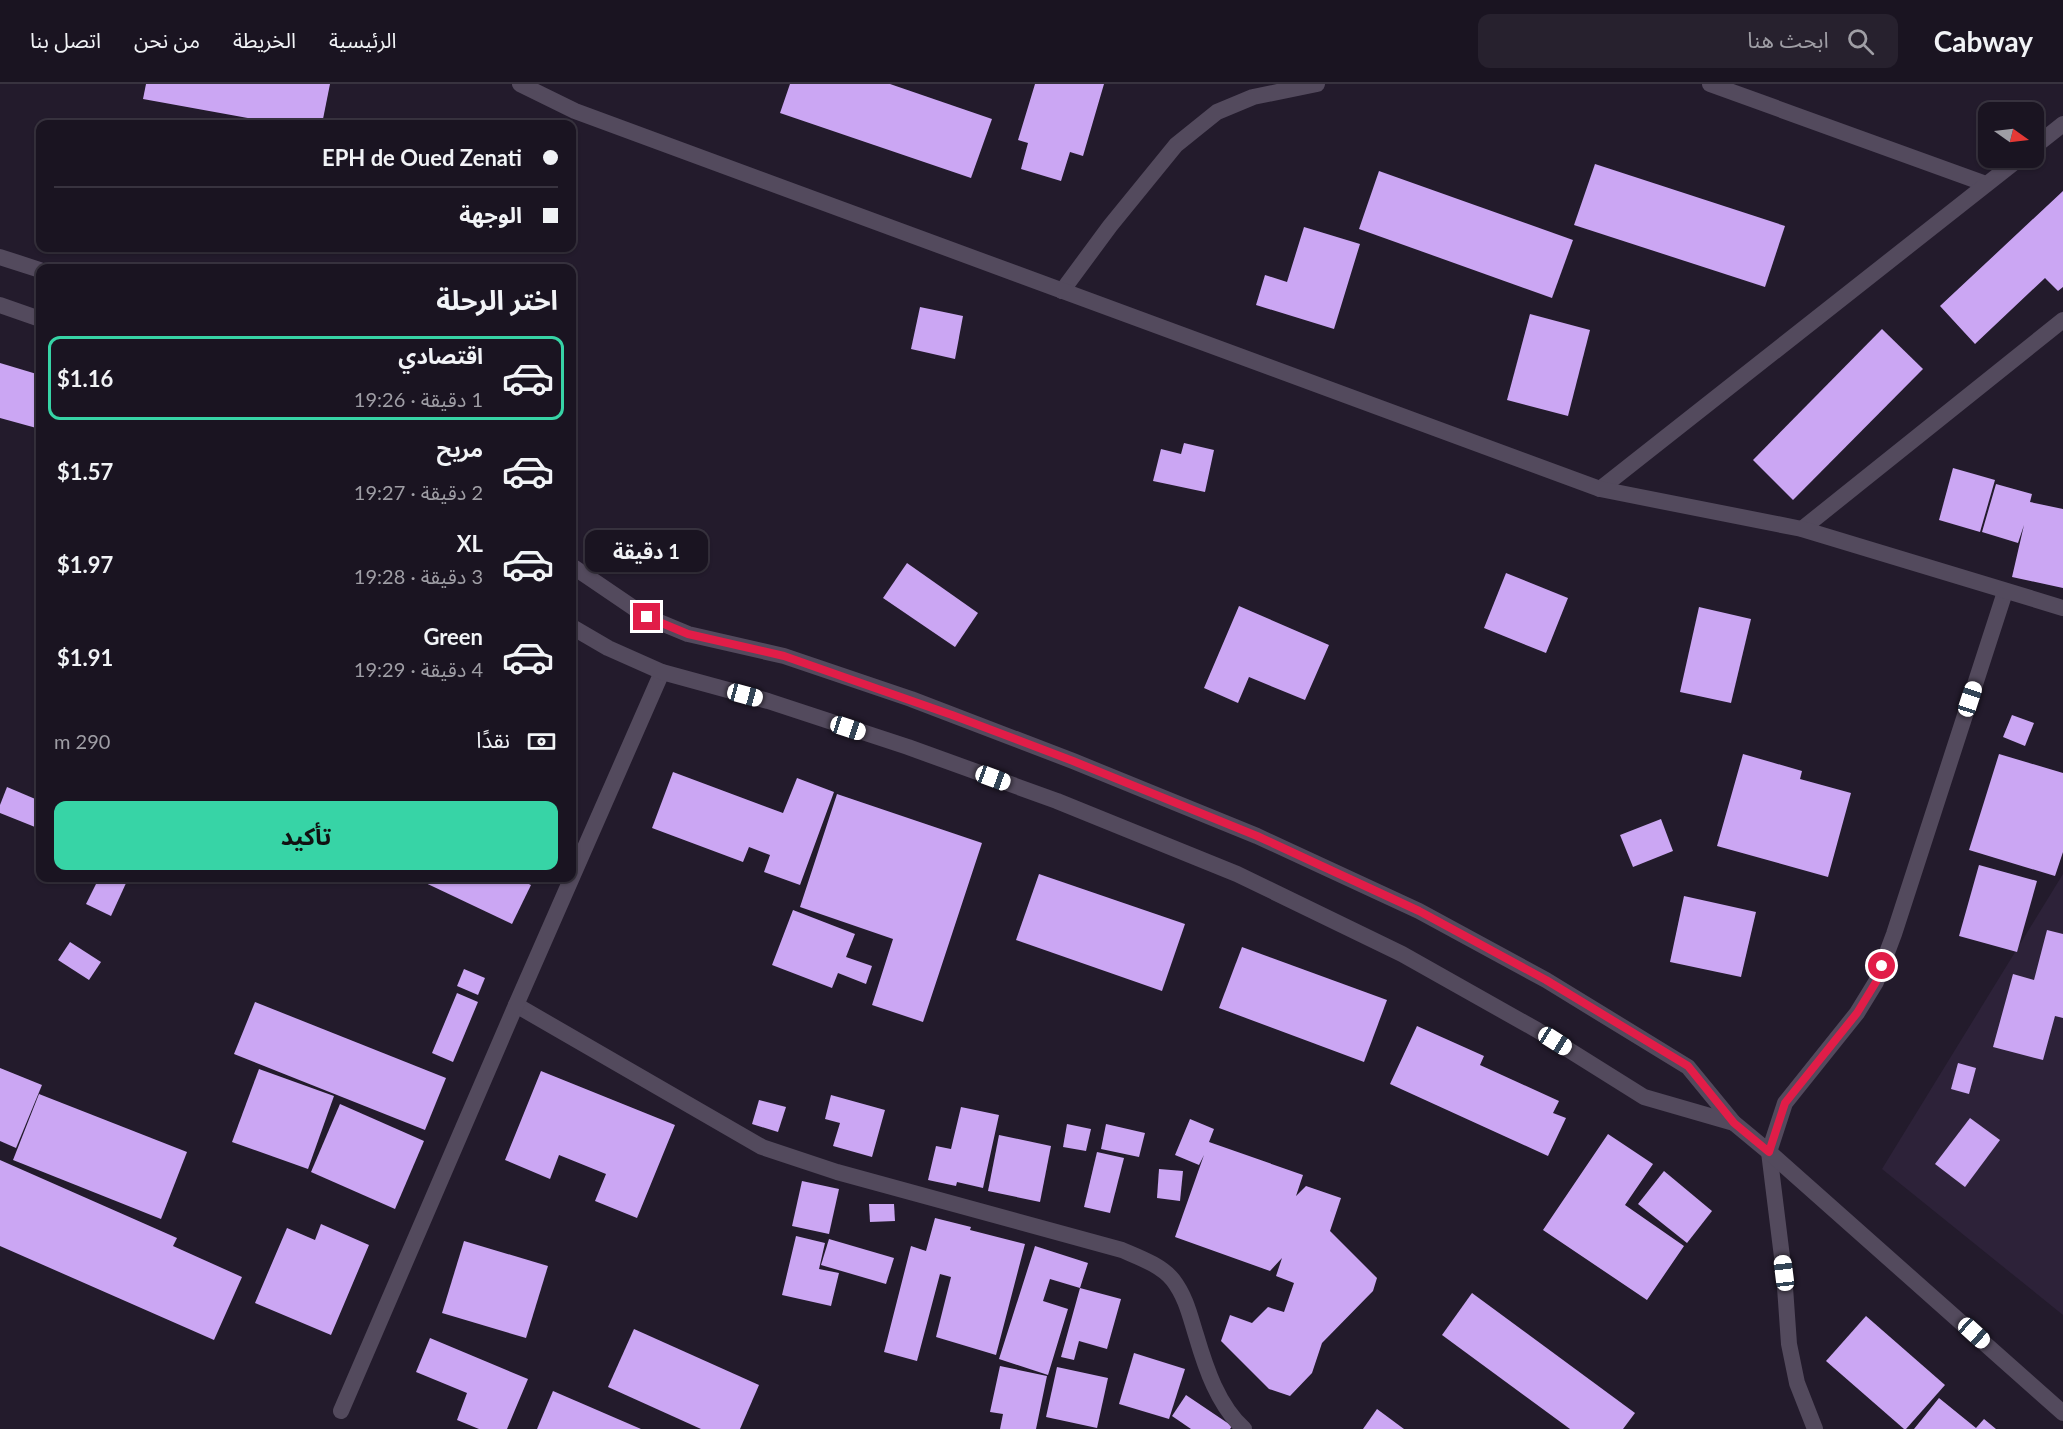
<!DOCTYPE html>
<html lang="ar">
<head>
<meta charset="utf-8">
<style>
  body { margin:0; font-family:Lato,"Noto Sans Arabic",sans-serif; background:#27212e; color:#f1f3f6; direction:rtl; height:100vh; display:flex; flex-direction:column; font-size:22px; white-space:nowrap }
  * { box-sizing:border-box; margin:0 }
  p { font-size:20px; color:#9f9ea5 }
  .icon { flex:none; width:33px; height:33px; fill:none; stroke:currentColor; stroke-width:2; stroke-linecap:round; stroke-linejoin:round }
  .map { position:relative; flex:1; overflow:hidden; direction:ltr }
  .panel { position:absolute; left:36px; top:180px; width:540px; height:618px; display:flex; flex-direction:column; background:#1a1421; border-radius:12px; box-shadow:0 2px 4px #0004,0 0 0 2px #38333f; direction:rtl }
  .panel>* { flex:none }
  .hud { position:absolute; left:36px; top:36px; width:540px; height:132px; border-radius:12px; box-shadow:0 2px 4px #0004,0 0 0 2px #38333f; direction:rtl; display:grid; align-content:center; height:132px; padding:0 18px; background:#1a1421 }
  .needle { width:39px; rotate:104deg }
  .buttons { position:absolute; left:1978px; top:18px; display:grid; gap:12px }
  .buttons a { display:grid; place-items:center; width:66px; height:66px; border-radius:12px; background:#1a1421; box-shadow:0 2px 4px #0004,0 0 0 2px #38333f; font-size:30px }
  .end { position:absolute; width:27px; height:27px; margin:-14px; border:8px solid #e11d48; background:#fff; box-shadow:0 0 0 3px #fff }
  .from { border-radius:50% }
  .bubble { position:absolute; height:42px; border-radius:12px; background:#1a1421; box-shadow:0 2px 4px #0004,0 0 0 2px #38333f; font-size:20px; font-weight:700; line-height:42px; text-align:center; direction:rtl }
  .car { position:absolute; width:18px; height:36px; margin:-18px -9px; border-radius:8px; box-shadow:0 0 4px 2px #0007; background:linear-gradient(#fff 24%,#345 0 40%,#fff 0 76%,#345 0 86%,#fff 0) }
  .hud b { display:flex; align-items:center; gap:21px; height:57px; font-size:22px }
  .hud b+b { border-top:2px solid #38333f }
  .hud i { width:15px; height:15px; background:#f1f3f6 }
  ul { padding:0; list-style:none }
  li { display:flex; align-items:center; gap:18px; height:84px; margin:0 12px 9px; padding:0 6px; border:3px solid transparent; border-radius:12px }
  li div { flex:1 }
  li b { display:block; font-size:22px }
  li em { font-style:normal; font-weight:700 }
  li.current { border-color:#37d4a6 }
  li>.icon { width:54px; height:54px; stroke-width:1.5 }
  h2 { padding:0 18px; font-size:27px; line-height:72px }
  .pay { display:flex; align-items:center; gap:15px; height:66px; padding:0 18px; font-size:22px }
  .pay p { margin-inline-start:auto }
  .action { display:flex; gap:12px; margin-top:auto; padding:12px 18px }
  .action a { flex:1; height:69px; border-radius:12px; background:#37d4a6; color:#111; font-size:24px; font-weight:700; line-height:69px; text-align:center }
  header { display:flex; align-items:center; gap:36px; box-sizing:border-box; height:84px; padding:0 30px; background:#1a1421; border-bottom:2px solid #38333f }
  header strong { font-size:28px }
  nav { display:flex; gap:33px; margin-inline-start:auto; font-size:21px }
  .search { width:420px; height:54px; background:#27212e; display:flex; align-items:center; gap:15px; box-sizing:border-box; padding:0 21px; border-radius:12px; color:#9f9ea5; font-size:22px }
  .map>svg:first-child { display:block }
  .built { fill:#2d2239 }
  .building { fill:#cba6f3 }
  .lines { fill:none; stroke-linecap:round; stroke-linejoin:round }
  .minor { stroke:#534a5d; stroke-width:16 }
  .tertiary { stroke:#534a5d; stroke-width:16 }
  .secondary { stroke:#534a5d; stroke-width:16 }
  .route { stroke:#e11d48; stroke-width:8 }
</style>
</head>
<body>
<header>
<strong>Cabway</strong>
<div class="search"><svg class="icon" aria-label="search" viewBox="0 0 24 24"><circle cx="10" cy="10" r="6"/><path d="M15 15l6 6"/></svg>ابحث هنا</div>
<nav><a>الرئيسية</a><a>الخريطة</a><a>من نحن</a><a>اتصل بنا</a></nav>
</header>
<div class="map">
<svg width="2063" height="1345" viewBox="0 0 2063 1345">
  <rect width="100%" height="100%" fill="#231b2c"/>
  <polygon class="built" points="2063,790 2063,1231 1882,1085"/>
  <g class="building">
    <polygon points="146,0 330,0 322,40 281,40 143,15"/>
    <polygon points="790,0 890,0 992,35 971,94 780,29"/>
    <polygon points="1035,0 1104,0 1083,72 1070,68 1061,97 1021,85 1028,59 1018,56"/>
    <polygon points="1595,80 1785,142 1765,203 1574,141"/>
    <polygon points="1379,87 1573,156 1552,214 1359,145"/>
    <polygon points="2063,107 2063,203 2058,207 2045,194 1975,260 1940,222"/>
    <polygon points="1304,143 1360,160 1334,245 1256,221 1265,191 1287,198"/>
    <polygon points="920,223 963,232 955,275 911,265"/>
    <polygon points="1530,230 1590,246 1568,332 1507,316"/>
    <polygon points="1882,245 1923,285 1793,416 1753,376"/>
    <polygon points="0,279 40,291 40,345 0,334"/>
    <polygon points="1184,359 1214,366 1205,408 1153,397 1161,365 1181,370"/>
    <polygon points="1953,384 1995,396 1980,448 1939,436"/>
    <polygon points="1996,400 2032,410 2030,418 2063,425 2063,504 2012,493 2024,441 2018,459 1982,448"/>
    <polygon points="907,479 978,529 955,563 883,514"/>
    <polygon points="1506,489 1568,514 1546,569 1484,544"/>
    <polygon points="1239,522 1329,561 1305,616 1249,593 1238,619 1204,604"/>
    <polygon points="1699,523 1751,535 1731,619 1680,608"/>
    <polygon points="2012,631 2034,639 2025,662 2003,653"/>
    <polygon points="1743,670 1802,687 1800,695 1851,709 1828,793 1717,762"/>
    <polygon points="1999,670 2063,689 2063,768 2055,792 1969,766"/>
    <polygon points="673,688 783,729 797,694 834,708 800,801 764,788 770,771 749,763 743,778 652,744"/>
    <polygon points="7,703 40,717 40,728 35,743 0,729 0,721"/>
    <polygon points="837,710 982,759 923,938 872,921 893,855 800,823"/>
    <polygon points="1661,735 1673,767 1633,783 1620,751"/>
    <polygon points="1979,781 2037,797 2017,868 1959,852"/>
    <polygon points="1039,790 1185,840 1162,907 1016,856"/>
    <polygon points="99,794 120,794 127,797 111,832 86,820"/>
    <polygon points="415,794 516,794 531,801 512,840"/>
    <polygon points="1684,812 1756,828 1741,893 1670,878"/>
    <polygon points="793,826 855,850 846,873 872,882 866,900 838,889 832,904 772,881"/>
    <polygon points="2047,846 2063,850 2063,934 2055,932 2043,976 1993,963 2013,890 2034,896"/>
    <polygon points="70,858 101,878 89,896 58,876"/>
    <polygon points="1242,863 1387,916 1364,978 1219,924"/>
    <polygon points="464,885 485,894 478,911 457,902"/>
    <polygon points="457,909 478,918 453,978 432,969"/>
    <polygon points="255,918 446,994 425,1046 234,970"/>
    <polygon points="1417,942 1484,972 1480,981 1559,1017 1553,1029 1566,1034 1548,1072 1390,1000"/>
    <polygon points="1958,979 1976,984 1969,1010 1951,1005"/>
    <polygon points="0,984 42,1001 16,1064 0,1057"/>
    <polygon points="259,985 334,1012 308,1085 232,1058"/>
    <polygon points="541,987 675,1041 637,1134 595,1117 606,1090 559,1071 550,1095 505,1076"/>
    <polygon points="39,1010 187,1068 161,1135 13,1076"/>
    <polygon points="831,1011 885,1026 872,1073 833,1062 840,1039 825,1035"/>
    <polygon points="759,1016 786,1023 778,1048 752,1040"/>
    <polygon points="340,1020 424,1057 395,1125 311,1088"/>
    <polygon points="961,1023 999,1031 983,1104 957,1098 956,1102 928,1096 936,1062 951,1065"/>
    <polygon points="1970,1034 2000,1056 1965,1103 1935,1080"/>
    <polygon points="1190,1035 1214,1045 1209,1058 1303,1091 1296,1112 1306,1102 1341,1114 1330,1147 1377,1194 1373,1207 1322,1259 1312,1289 1290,1312 1269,1305 1221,1257 1230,1231 1252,1239 1268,1223 1284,1228 1294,1199 1276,1192 1282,1174 1270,1187 1175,1153 1204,1071 1199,1081 1175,1071"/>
    <polygon points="1067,1040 1091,1045 1086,1067 1063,1063"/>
    <polygon points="1106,1040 1145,1049 1139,1073 1101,1065"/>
    <polygon points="1608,1050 1653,1080 1625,1121 1684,1162 1647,1216 1543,1146"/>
    <polygon points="999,1051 1051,1062 1040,1118 988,1107"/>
    <polygon points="1097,1068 1124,1074 1110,1129 1084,1123"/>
    <polygon points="0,1076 177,1154 173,1162 242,1193 214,1256 0,1162"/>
    <polygon points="1159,1085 1183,1087 1180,1117 1157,1114"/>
    <polygon points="1664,1087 1712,1127 1687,1159 1638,1120"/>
    <polygon points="802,1097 839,1105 829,1150 792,1142"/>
    <polygon points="869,1120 894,1120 895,1137 870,1138"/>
    <polygon points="935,1134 971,1143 970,1146 1025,1160 996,1271 936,1253 951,1193 940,1190 917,1277 884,1268 911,1162 926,1167"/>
    <polygon points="321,1140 369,1161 331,1251 255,1219 287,1144 315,1156"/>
    <polygon points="796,1152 825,1159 819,1185 839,1189 831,1222 782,1211"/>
    <polygon points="829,1155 894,1174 886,1200 821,1181"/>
    <polygon points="464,1157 548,1182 526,1254 442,1229"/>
    <polygon points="1035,1162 1088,1179 1080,1204 1121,1215 1107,1265 1079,1257 1074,1276 1061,1273 1080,1204 1050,1195 1043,1217 1068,1225 1048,1291 999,1275"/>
    <polygon points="1472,1209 1635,1329 1623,1345 1570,1345 1442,1251"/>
    <polygon points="1866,1232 1945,1301 1906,1345 1904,1345 1826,1277"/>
    <polygon points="634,1245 759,1301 740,1345 701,1345 608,1303"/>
    <polygon points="430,1254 528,1295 507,1345 479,1345 457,1336 467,1309 416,1288"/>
    <polygon points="1134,1269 1185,1285 1169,1335 1119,1320"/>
    <polygon points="1000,1282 1047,1292 1036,1345 1000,1345 1003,1330 990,1328"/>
    <polygon points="1057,1283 1108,1294 1097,1344 1046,1333"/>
    <polygon points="553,1307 641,1345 537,1345"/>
    <polygon points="1186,1311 1232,1342 1230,1345 1191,1345 1172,1332"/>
    <polygon points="1939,1314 1976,1344 1984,1335 1996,1345 1914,1345"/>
    <polygon points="1377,1325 1404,1345 1363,1345"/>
  </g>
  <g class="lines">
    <g class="minor">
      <polyline points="1710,0 1986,100"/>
      <polyline points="2034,63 2063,40"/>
      <polyline points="1062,207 1110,142 1176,61 1217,28 1253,13 1317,0"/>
      <polyline points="1600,405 2020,74"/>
      <polyline points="1802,445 2063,236"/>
      <path d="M516,921L762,1063L837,1088L1122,1166C1138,1173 1161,1181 1173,1196C1186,1213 1190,1232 1196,1251C1206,1285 1218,1321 1244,1345"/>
      <polyline points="341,1327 516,921 662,588"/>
      <polyline points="1815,1345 1797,1299 1789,1260 1784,1189 1769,1068 1785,1019 1857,929 1876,898 1894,850 2005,508"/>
    </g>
    <g class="tertiary">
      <polyline points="0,173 40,186"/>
      <polyline points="0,221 40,235"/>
      <polyline points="572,482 647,533 688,550 784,572 911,615 1073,677 1257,752 1419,827 1546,896 1688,983 1734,1039 1769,1068 2063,1329"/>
      <polyline points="572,543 608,564 662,588 768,617 908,663 1057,717 1237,790 1402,870 1537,946 1644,1013 1734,1039"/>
    </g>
    <polyline class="secondary" points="520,0 575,27 1600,405 1802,445 2063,524"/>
  </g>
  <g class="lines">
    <polyline class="route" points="647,533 688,550 784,572 952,631 1073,677 1257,752 1419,827 1546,896 1688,982 1734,1039 1769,1068 1785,1019 1857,929 1876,898 1882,882"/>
  </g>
</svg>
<div class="buttons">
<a><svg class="needle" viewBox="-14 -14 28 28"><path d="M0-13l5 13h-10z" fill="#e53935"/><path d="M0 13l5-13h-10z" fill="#9f9ea5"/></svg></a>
</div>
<i class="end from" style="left:1882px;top:882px"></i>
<i class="end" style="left:647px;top:533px"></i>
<div class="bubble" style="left:585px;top:446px;width:123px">1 دقيقة</div>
<i class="car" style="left:745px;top:611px;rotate:105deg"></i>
<i class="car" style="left:1970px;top:615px;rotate:18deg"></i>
<i class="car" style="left:848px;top:644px;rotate:108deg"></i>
<i class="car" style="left:993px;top:694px;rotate:110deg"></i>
<i class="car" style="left:1555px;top:957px;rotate:122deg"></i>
<i class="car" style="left:1784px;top:1189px;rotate:353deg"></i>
<i class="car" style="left:1974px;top:1249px;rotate:132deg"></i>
<div class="hud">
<b><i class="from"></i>EPH de Oued Zenati</b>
<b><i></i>الوجهة</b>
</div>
<section class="panel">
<h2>اختر الرحلة</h2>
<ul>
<li class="current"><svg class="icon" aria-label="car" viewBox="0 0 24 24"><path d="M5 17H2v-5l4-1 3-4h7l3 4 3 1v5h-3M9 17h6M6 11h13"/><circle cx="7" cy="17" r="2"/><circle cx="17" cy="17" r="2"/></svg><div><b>اقتصادي</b><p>1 دقيقة · 19:26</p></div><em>$1.16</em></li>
<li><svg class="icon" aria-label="car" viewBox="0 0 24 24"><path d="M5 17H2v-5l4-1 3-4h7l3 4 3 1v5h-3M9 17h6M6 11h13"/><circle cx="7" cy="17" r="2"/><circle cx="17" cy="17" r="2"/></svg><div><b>مريح</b><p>2 دقيقة · 19:27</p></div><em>$1.57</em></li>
<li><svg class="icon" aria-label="car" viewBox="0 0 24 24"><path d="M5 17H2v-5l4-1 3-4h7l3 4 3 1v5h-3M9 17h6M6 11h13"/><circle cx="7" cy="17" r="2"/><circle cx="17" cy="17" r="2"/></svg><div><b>XL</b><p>3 دقيقة · 19:28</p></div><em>$1.97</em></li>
<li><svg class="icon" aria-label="car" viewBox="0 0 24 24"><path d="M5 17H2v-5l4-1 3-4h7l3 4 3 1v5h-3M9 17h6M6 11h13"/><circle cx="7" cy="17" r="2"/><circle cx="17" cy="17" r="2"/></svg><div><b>Green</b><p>4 دقيقة · 19:29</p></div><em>$1.91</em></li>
</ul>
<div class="pay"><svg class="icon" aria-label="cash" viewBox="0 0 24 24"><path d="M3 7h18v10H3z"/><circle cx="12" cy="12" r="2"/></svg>نقدًا<p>290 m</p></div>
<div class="action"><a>تأكيد</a></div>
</section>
</div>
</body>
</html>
